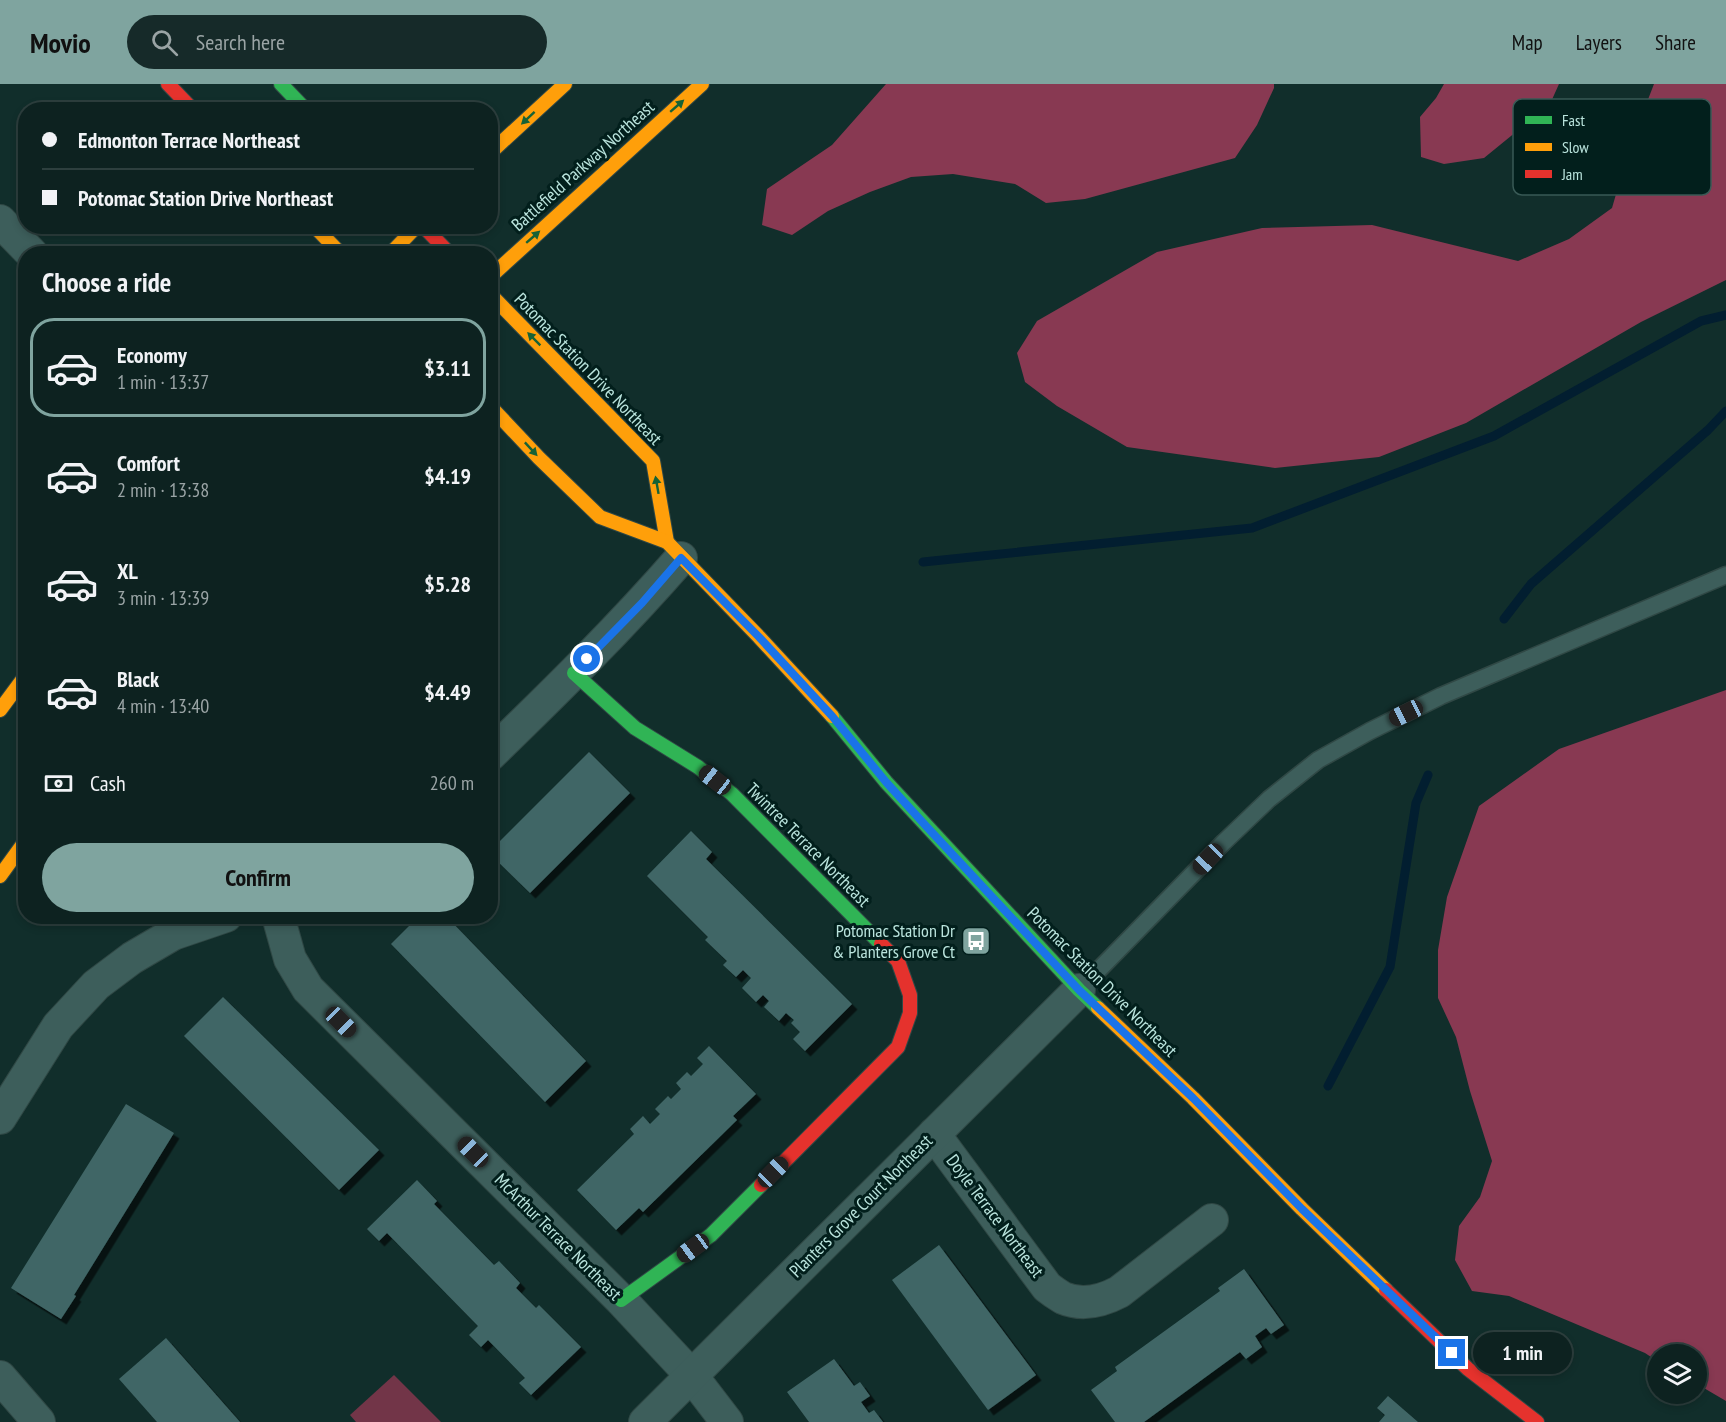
<!DOCTYPE html>
<html lang="en">
<head>
<meta charset="utf-8">
<style>
  body { margin:0; font-family:"PT Sans Narrow",sans-serif; background:#162a29; color:#f1f3f6; height:100vh; display:flex; flex-direction:column; font-size:22px; white-space:nowrap }
  * { box-sizing:border-box; margin:0 }
  p { font-size:20px; color:#9aa4a5 }
  .icon { flex:none; width:33px; height:33px; fill:none; stroke:currentColor; stroke-width:2; stroke-linecap:round; stroke-linejoin:round }
  .map { position:relative; flex:1; overflow:hidden }
  .sheet { position:absolute; left:18px; top:162px; width:480px; height:678px; display:flex; flex-direction:column; background:#0d2220; border-radius:24px; box-shadow:0 3px 9px #0003,0 0 0 2px #2d3f3e }
  .sheet>* { flex:none }
  .guide { position:absolute; left:18px; top:18px; width:480px; height:132px; border-radius:24px; box-shadow:0 3px 9px #0003,0 0 0 2px #2d3f3e; display:grid; align-content:center; height:132px; padding:0 24px; background:#0d2220 }
  .controls { position:absolute; left:1647px; top:1260px; display:grid; gap:12px }
  .controls a { display:grid; place-items:center; width:60px; height:60px; border-radius:50%; background:#0d2220; box-shadow:0 3px 9px #0003,0 0 0 2px #2d3f3e; font-size:30px }
  .end { position:absolute; width:27px; height:27px; margin:-14px; border:8px solid #1a73e8; background:#fff; box-shadow:0 0 0 3px #fff }
  .from { border-radius:50% }
  .bubble { position:absolute; height:42px; border-radius:21px; background:#0d2220; box-shadow:0 3px 9px #0003,0 0 0 2px #2d3f3e; font-size:20px; font-weight:700; line-height:42px; text-align:center }
  .car { position:absolute; width:18px; height:36px; margin:-18px -9px; border-radius:8px; box-shadow:0 0 4px 2px #0007; background:linear-gradient(#222 24%,#8ab4d8 0 40%,#222 0 76%,#8ab4d8 0 86%,#222 0) }
  .guide b { display:flex; align-items:center; gap:21px; height:57px; font-size:22px }
  .guide b+b { border-top:2px solid #2d3f3e }
  .guide i { width:15px; height:15px; background:#f1f3f6 }
  ul { padding:0; list-style:none }
  li { display:flex; align-items:center; gap:18px; height:99px; margin:0 12px 9px; padding:0 12px; border:3px solid transparent; border-radius:24px }
  li div { flex:1 }
  li b { display:block; font-size:22px }
  li em { font-style:normal; font-weight:700 }
  li.on { border-color:#7fa49f }
  li>.icon { width:54px; height:54px; stroke-width:1.5 }
  h2 { padding:0 24px; font-size:27px; line-height:72px }
  .pay { display:flex; align-items:center; gap:15px; height:66px; padding:0 24px; font-size:22px }
  .pay p { margin-inline-start:auto }
  .cta { display:flex; gap:12px; margin-top:auto; padding:12px 24px }
  .cta a { flex:1; height:69px; border-radius:36px; background:#7fa49f; color:#111; font-size:24px; font-weight:700; line-height:69px; text-align:center }
  header { display:flex; align-items:center; gap:36px; box-sizing:border-box; height:84px; padding:0 30px; background:#7fa49f; color:#111 }
  header strong { font-size:28px }
  nav { display:flex; gap:33px; margin-inline-start:auto; font-size:21px }
  .search { width:420px; height:54px; background:#162a29; display:flex; align-items:center; gap:15px; box-sizing:border-box; padding:0 21px; border-radius:33px; color:#9aa4a5; font-size:22px }
  .map>svg:first-child { display:block }
  .green { fill:#723548 }
  .forest { fill:#883952 }
  .lines { fill:none; stroke-linecap:round; stroke-linejoin:round }
  .stream { stroke:#021e30; stroke-width:9 }
  .building { fill:#416666; filter:url(#shadow) }
  .lane-casing { stroke:#304845; stroke-width:19 }
  .street-casing { stroke:#304845; stroke-width:34 }
  .fast-casing { stroke:#304845; stroke-width:16 }
  .slow-casing { stroke:#304845; stroke-width:16 }
  .jam-casing { stroke:#304845; stroke-width:16 }
  .lane { stroke:#3d5e5b; stroke-width:16 }
  .street { stroke:#3d5e5b; stroke-width:32 }
  .fast { stroke:#30b455; stroke-width:14 }
  .slow { stroke:#ff9f0a; stroke-width:14 }
  .jam { stroke:#e5322d; stroke-width:14 }
  .oneway { fill:#176236 }
  .route { stroke:#1a73e8; stroke-width:8 }
  .labels { text-anchor:middle; stroke-width:6; stroke-linejoin:round; paint-order:stroke }
  .street-label { font-size:18px; fill:#bae4dd; stroke:#021f1c }
  .poi-label { font-size:18px; fill:#bae4dd; stroke:#021f1c; text-anchor:end }
  .key { fill:#021f1c; stroke:#395a56; stroke-width:1.5 }
  .key-label { font-size:16px; fill:#bae4dd }
</style>
</head>
<body>
<header>
<strong>Movio</strong>
<div class="search"><svg class="icon" aria-label="search" viewBox="0 0 24 24"><circle cx="10" cy="10" r="6"/><path d="M15 15l6 6"/></svg>Search here</div>
<nav><a>Map</a><a>Layers</a><a>Share</a></nav>
</header>
<div class="map">
<svg width="1726" height="1338" viewBox="0 0 1726 1338">
  <defs>
    <filter id="shadow"><feDropShadow dx="5.5" dy="5.5" stdDeviation="0" flood-color="#0009"/></filter>
  </defs>
  <rect width="100%" height="100%" fill="#112e2b"/>
  <polygon class="green" points="394,1291 441,1338 356,1338 350,1331"/>
  <g class="forest">
    <polygon points="886,0 1274,0 1274,4 1257,41 1235,74 1085,115 1046,119 1015,100 953,90 911,93 870,108 828,127 792,151 762,141 767,105 832,61"/>
    <polygon points="1444,0 1559,0 1550,20 1484,74 1444,80 1421,73 1420,33 1436,14"/>
    <polygon points="1654,0 1726,0 1726,196 1641,238 1466,339 1379,373 1275,384 1127,363 1057,322 1025,298 1017,269 1037,237 1157,168 1262,144 1372,141 1518,177 1569,155 1612,124 1630,62"/>
    <polygon points="1726,606 1726,1317 1697,1300 1696,1270 1658,1270 1657,1277 1645,1269 1509,1212 1472,1207 1455,1176 1459,1142 1480,1113 1492,1077 1470,1007 1456,953 1438,914 1438,866 1447,813 1479,722 1559,665"/>
  </g>
  <g class="lines">
    <g class="stream">
      <polyline points="923,478 1252,444 1494,352 1701,237 1726,231"/>
      <polyline points="1504,535 1531,500 1708,346 1726,327"/>
      <polyline points="1328,1002 1390,883 1416,719 1428,691"/>
    </g>
  </g>
  <g class="building">
    <polygon points="589,668 630,709 530,809 490,770 490,767"/>
    <polygon points="691,747 712,768 706,775 852,920 805,967 793,955 800,948 791,939 794,936 786,929 779,937 764,923 769,917 763,911 756,918 742,904 751,894 743,886 736,893 723,881 727,877 705,856 708,853 647,792"/>
    <polygon points="419,832 446,832 586,977 545,1018 391,860"/>
    <polygon points="223,913 379,1066 339,1106 184,952"/>
    <polygon points="709,962 756,1010 733,1032 737,1036 643,1128 639,1124 616,1146 577,1106 634,1050 630,1045 643,1032 650,1040 660,1030 655,1025 668,1012 671,1015 681,1005 676,999 687,988 691,992 703,980 697,974"/>
    <polygon points="126,1020 174,1049 74,1211 76,1212 61,1235 11,1204"/>
    <polygon points="417,1096 437,1117 434,1120 494,1181 499,1177 520,1199 516,1204 536,1224 539,1221 581,1263 531,1311 519,1299 525,1294 488,1256 481,1263 469,1251 478,1242 387,1149 379,1157 367,1145"/>
    <polygon points="939,1161 1036,1291 988,1326 892,1196"/>
    <polygon points="1244,1185 1284,1241 1271,1250 1266,1244 1255,1252 1262,1263 1246,1275 1240,1268 1144,1338 1115,1338 1091,1306 1117,1287 1115,1283 1220,1207 1218,1204"/>
    <polygon points="166,1254 240,1338 157,1338 119,1295"/>
    <polygon points="834,1275 854,1302 860,1298 870,1312 861,1318 869,1329 874,1326 883,1338 809,1338 787,1308"/>
    <polygon points="1388,1312 1418,1338 1379,1338 1385,1331 1377,1324"/>
  </g>
  <g class="lines">
    <g class="lane-casing">
      <polyline id="lane" points="1079,906 1224,758 1269,715 1318,676 1370,647 1441,612 1726,491"/>
    </g>
    <g class="street-casing">
      <g id="street">
        <polyline points="0,137 32,170"/>
        <path d="M490,671C556,607 621,543 681,474"/>
        <polyline points="278,832 290,875 308,905 621,1216 691,1291 727,1338"/>
        <polyline points="0,1034 58,942 96,901 132,874 173,850 226,832"/>
        <path d="M934,1050L1047,1203C1052,1207 1058,1211 1063,1214C1082,1222 1102,1217 1119,1208L1212,1136"/>
        <polyline points="0,1293 39,1338"/>
        <polyline points="645,1338 1079,906"/>
      </g>
    </g>
    <g class="fast-casing">
      <g id="fast">
        <polyline points="281,0 306,26"/>
        <polyline points="574,589 635,644 698,683 732,710 881,860"/>
        <polyline points="832,632 886,698 1079,906 1098,924"/>
        <polyline points="621,1216 711,1151 761,1101"/>
      </g>
    </g>
    <g class="slow-casing">
      <g id="slow">
        <polyline points="490,69 565,0"/>
        <polyline points="314,142 341,170"/>
        <polyline points="390,170 417,142"/>
        <polyline points="490,193 702,0"/>
        <polyline points="490,210 653,377 667,458"/>
        <polyline points="490,322 539,374 600,433 667,458 759,553 832,632"/>
        <polyline points="0,626 26,591"/>
        <polyline points="0,792 26,756"/>
        <polyline points="1098,924 1193,1014 1302,1125 1386,1206"/>
      </g>
    </g>
    <g class="jam-casing">
      <g id="jam">
        <polyline points="168,0 193,26"/>
        <polyline points="423,142 450,170"/>
        <polyline points="761,1101 898,963 910,929 910,911 898,877 881,860"/>
        <polyline points="1386,1206 1468,1285 1537,1338"/>
      </g>
    </g>
    <use href="#lane" class="lane"/>
    <use href="#street" class="street"/>
    <use href="#fast" class="fast"/>
    <use href="#slow" class="slow"/>
    <use href="#jam" class="jam"/>
  </g>
  <defs><path id="oneway-solid" d="M-6-.8H1V-3.2L6.5 0L1 3.2V.8H-6Z" transform="scale(1.5)"/></defs>
  <g class="oneway">
    <use href="#oneway-solid" transform="translate(677 22) rotate(-41)"/>
    <use href="#oneway-solid" transform="translate(528 34) rotate(137)"/>
    <use href="#oneway-solid" transform="translate(533 153) rotate(-41)"/>
    <use href="#oneway-solid" transform="translate(534 255) rotate(-135)"/>
    <use href="#oneway-solid" transform="translate(531 365) rotate(47)"/>
    <use href="#oneway-solid" transform="translate(657 401) rotate(-100)"/>
  </g>
  <g class="lines">
    <polyline class="route" points="587,575 642,519 681,474 759,553 832,632 886,698 926,742 1079,906 1193,1014 1302,1125 1452,1269"/>
  </g>
  <defs>
    <g id="bus-square" transform="scale(1.5)"><rect x="-9" y="-9" width="18" height="18" rx="4" fill="#7fa49f" stroke="#021f1c"/><path d="M-5-6H5V4H4V6H2V4H-2V6H-4V4H-5ZM-3.5-4V0h7V-4ZM-3.5 1.2v1.5H-2V1.2ZM2 1.2v1.5H3.5V1.2Z" fill="#fff"/></g>
  </defs>
  <g fill-rule="evenodd">
    <use href="#bus-square" x="976" y="857"/>
  </g>
  <g class="labels">
    <g class="street-label">
      <text transform="translate(583 82) rotate(-42)" y="6">Battlefield Parkway Northeast</text>
      <text transform="translate(588 285) rotate(46)" y="6">Potomac Station Drive Northeast</text>
      <text transform="translate(808 761) rotate(45)" y="6">Twintree Terrace Northeast</text>
      <text transform="translate(1102 898) rotate(45)" y="6">Potomac Station Drive Northeast</text>
      <text transform="translate(861 1122) rotate(-45)" y="6">Planters Grove Court Northeast</text>
      <text transform="translate(995 1132) rotate(53)" y="6">Doyle Terrace Northeast</text>
      <text transform="translate(558 1153) rotate(45)" y="6">McArthur Terrace Northeast</text>
    </g>
    <g class="poi-label">
      <text x="955" y="853">Potomac Station Dr<tspan x="955" dy="21">&amp; Planters Grove Ct</tspan></text>
    </g>
  </g>
  <rect x="1513" y="15" width="198" height="96" rx="9" class="key"/>
  <rect x="1525" y="32" width="27" height="8" fill="#30b455"/>
  <rect x="1525" y="59" width="27" height="8" fill="#ff9f0a"/>
  <rect x="1525" y="86" width="27" height="8" fill="#e5322d"/>
  <g class="key-label">
    <text x="1562" y="42">Fast</text>
    <text x="1562" y="69">Slow</text>
    <text x="1562" y="96">Jam</text>
  </g>
</svg>
<div class="controls">
<a><svg class="icon" aria-label="layers" viewBox="0 0 24 24"><path d="M12 4l9 5-9 5-9-5zM3 14l9 5 9-5"/></svg></a>
</div>
<i class="end from" style="left:587px;top:575px"></i>
<i class="end" style="left:1452px;top:1269px"></i>
<div class="bubble" style="left:1473px;top:1248px;width:99px">1 min</div>
<i class="car" style="left:1406px;top:629px;rotate:244deg"></i>
<i class="car" style="left:715px;top:696px;rotate:308deg"></i>
<i class="car" style="left:1208px;top:775px;rotate:224deg"></i>
<i class="car" style="left:341px;top:938px;rotate:135deg"></i>
<i class="car" style="left:473px;top:1068px;rotate:315deg"></i>
<i class="car" style="left:773px;top:1088px;rotate:45deg"></i>
<i class="car" style="left:693px;top:1164px;rotate:234deg"></i>
<div class="guide">
<b><i class="from"></i>Edmonton Terrace Northeast</b>
<b><i></i>Potomac Station Drive Northeast</b>
</div>
<section class="sheet">
<h2>Choose a ride</h2>
<ul>
<li class="on"><svg class="icon" aria-label="car" viewBox="0 0 24 24"><path d="M5 17H2v-5l4-1 3-4h7l3 4 3 1v5h-3M9 17h6M6 11h13"/><circle cx="7" cy="17" r="2"/><circle cx="17" cy="17" r="2"/></svg><div><b>Economy</b><p>1 min · 13:37</p></div><em>$3.11</em></li>
<li><svg class="icon" aria-label="car" viewBox="0 0 24 24"><path d="M5 17H2v-5l4-1 3-4h7l3 4 3 1v5h-3M9 17h6M6 11h13"/><circle cx="7" cy="17" r="2"/><circle cx="17" cy="17" r="2"/></svg><div><b>Comfort</b><p>2 min · 13:38</p></div><em>$4.19</em></li>
<li><svg class="icon" aria-label="car" viewBox="0 0 24 24"><path d="M5 17H2v-5l4-1 3-4h7l3 4 3 1v5h-3M9 17h6M6 11h13"/><circle cx="7" cy="17" r="2"/><circle cx="17" cy="17" r="2"/></svg><div><b>XL</b><p>3 min · 13:39</p></div><em>$5.28</em></li>
<li><svg class="icon" aria-label="car" viewBox="0 0 24 24"><path d="M5 17H2v-5l4-1 3-4h7l3 4 3 1v5h-3M9 17h6M6 11h13"/><circle cx="7" cy="17" r="2"/><circle cx="17" cy="17" r="2"/></svg><div><b>Black</b><p>4 min · 13:40</p></div><em>$4.49</em></li>
</ul>
<div class="pay"><svg class="icon" aria-label="cash" viewBox="0 0 24 24"><path d="M3 7h18v10H3z"/><circle cx="12" cy="12" r="2"/></svg>Cash<p>260 m</p></div>
<div class="cta"><a>Confirm</a></div>
</section>
</div>
</body>
</html>
